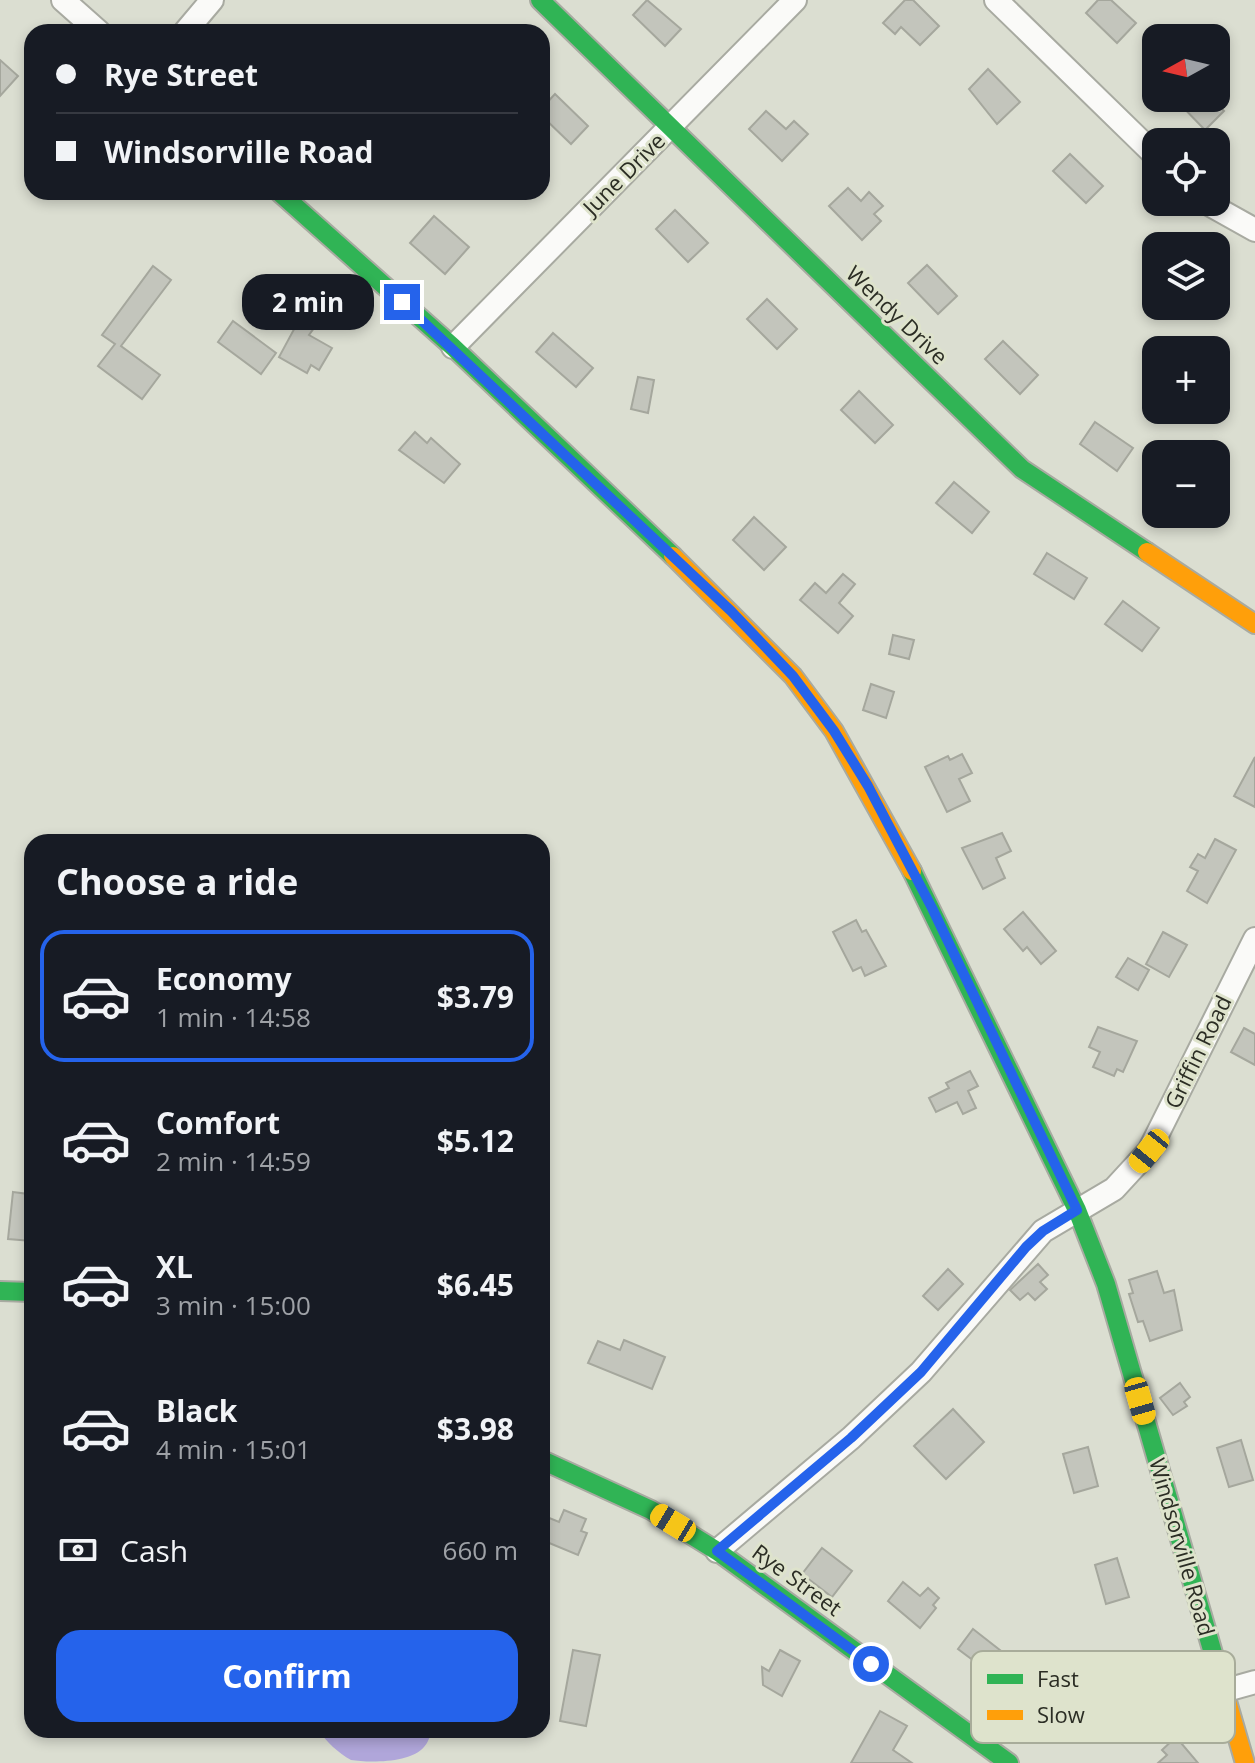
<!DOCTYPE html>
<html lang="en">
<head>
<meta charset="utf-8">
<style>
  body { margin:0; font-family:"Open Sans",sans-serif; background:#242831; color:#f1f3f6; height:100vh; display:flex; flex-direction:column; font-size:30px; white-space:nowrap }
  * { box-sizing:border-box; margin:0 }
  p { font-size:26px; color:#9ea1a6 }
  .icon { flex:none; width:44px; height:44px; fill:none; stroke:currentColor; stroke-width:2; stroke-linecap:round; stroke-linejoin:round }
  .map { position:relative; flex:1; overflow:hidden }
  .panel { position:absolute; left:24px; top:834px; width:526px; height:904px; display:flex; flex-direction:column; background:#171b24; border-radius:24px; box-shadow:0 4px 12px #0003 }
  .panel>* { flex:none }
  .top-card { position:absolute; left:24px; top:24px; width:526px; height:176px; border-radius:24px; box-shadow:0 4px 12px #0003; display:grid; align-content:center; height:176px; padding:0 32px; background:#171b24 }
  .needle { width:52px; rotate:262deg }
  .controls { position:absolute; left:1142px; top:24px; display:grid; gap:16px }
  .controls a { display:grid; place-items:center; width:88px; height:88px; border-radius:16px; background:#171b24; box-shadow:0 4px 12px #0003; font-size:40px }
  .end { position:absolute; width:36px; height:36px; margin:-18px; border:10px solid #2563eb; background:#fff; box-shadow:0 0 0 4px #fff }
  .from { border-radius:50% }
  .bubble { position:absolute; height:56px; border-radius:24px; background:#171b24; box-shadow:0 4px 12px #0003; font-size:26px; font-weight:700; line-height:56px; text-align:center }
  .car { position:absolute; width:24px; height:48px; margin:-24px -12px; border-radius:10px; box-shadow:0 0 6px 2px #0007; background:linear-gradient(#f5c518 24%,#345 0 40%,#f5c518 0 76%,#345 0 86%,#f5c518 0) }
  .top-card b { display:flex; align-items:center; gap:28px; height:76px; font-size:30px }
  .top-card b+b { border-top:2px solid #363941 }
  .top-card i { width:20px; height:20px; background:#f1f3f6 }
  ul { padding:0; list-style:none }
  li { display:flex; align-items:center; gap:24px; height:132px; margin:0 16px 12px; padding:0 16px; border:4px solid transparent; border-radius:24px }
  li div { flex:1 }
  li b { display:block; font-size:30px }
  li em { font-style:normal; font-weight:700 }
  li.on { border-color:#2563eb }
  li>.icon { width:72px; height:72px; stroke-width:1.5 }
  h2 { padding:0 32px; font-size:36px; line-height:96px }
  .pay { display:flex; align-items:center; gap:20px; height:88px; padding:0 32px; font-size:30px }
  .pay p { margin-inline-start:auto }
  .action { display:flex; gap:16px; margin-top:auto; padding:16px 32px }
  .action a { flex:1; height:92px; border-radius:24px; background:#2563eb; color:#fff; font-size:32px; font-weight:700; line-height:92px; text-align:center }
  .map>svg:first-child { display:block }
  .water { fill:#b0a6da }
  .building { fill:#c3c5bc; stroke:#a5a79d; stroke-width:2 }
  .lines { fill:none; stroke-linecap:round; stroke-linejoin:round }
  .street-casing { stroke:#a8aaa1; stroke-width:26 }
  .fast-casing { stroke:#a8aaa1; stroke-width:22 }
  .slow-casing { stroke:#a8aaa1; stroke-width:22 }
  .street { stroke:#fafaf8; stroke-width:22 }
  .fast { stroke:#30b455; stroke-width:18 }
  .slow { stroke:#ff9f0a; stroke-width:18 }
  .route { stroke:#2563eb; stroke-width:10 }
  .labels { text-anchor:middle; stroke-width:6; stroke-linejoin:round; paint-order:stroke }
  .street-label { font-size:22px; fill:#2b2d24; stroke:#dee3cc }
  .key { fill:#dee3cc; stroke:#a8ac9a; stroke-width:2 }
  .key-label { font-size:22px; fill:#2b2d24 }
</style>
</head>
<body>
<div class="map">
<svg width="1255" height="1763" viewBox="0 0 1255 1763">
  <rect width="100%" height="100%" fill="#dbded1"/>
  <path class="water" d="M318,1730H432C430,1736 428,1743 424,1747C411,1763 369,1763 351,1760C338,1753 327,1742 318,1730Z"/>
  <g class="building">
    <polygon points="647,0 681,29 665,46 633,15"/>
    <polygon points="905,0 913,0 939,26 920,45 901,27 895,34 883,23"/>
    <polygon points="1098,0 1111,0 1136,23 1117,43 1086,13"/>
    <polygon points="0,60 18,76 0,96"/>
    <polygon points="988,69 1020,102 997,124 969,89"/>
    <polygon points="555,94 588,126 571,144 542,116 542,108"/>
    <polygon points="1174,98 1211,98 1224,111 1205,130"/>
    <polygon points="766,111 786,129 794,121 808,134 782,161 749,129"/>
    <polygon points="1070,154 1103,186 1086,203 1053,171"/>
    <polygon points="848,188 861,201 869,192 883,206 874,214 881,221 862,240 829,206"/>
    <polygon points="675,210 708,243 688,262 656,229"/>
    <polygon points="434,216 469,247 445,274 410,243"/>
    <polygon points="927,265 957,296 938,314 908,283"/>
    <polygon points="153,266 171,280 121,346 160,375 142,399 98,366 115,344 102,335"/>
    <polygon points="767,299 797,329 777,349 747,319"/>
    <polygon points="299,320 314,328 309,335 332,348 319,370 311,365 307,373 279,357"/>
    <polygon points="233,321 276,353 261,374 218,342"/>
    <polygon points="553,333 593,368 576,387 536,352"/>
    <polygon points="1003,341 1038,375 1020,394 985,359"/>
    <polygon points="638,377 654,380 648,413 631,409"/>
    <polygon points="859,391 893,425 875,443 841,410"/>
    <polygon points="1095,422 1133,448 1117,471 1080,444"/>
    <polygon points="415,432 427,443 431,438 460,464 444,483 399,450"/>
    <polygon points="954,482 989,512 972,533 936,503"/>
    <polygon points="754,517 786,547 764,570 733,540"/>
    <polygon points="1047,553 1087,578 1074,599 1034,574"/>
    <polygon points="843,574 855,584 839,603 853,616 838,633 800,600 815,583 826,593"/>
    <polygon points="1123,601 1159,628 1142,651 1105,624"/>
    <polygon points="893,635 914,640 909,659 889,654"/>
    <polygon points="871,684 894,692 886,718 863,710"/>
    <polygon points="962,754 972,773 959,779 970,801 947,812 925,767 948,756 950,760"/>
    <polygon points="1255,757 1255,807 1234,796"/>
    <polygon points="1002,833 1011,851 996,858 1005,878 983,889 962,848"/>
    <polygon points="1215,839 1236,850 1207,903 1187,891 1198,871 1190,867 1198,854 1205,858"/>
    <polygon points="1023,912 1056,951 1041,964 1027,947 1023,951 1004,929"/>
    <polygon points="856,920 862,932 866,930 886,966 865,976 861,967 853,971 833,932"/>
    <polygon points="1163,932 1187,945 1169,977 1146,964"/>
    <polygon points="1128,958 1149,970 1138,990 1116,977"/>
    <polygon points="1098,1027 1137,1041 1123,1072 1117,1069 1114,1076 1093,1067 1100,1052 1089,1047"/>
    <polygon points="1244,1028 1255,1034 1255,1065 1231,1052"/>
    <polygon points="970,1071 978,1086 968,1091 976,1108 963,1114 957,1102 936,1112 929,1098 949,1088 946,1083"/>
    <polygon points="13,1192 28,1194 28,1199 32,1199 32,1241 8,1239"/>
    <polygon points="1038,1264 1048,1275 1040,1282 1047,1289 1035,1300 1028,1293 1020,1300 1010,1290"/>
    <polygon points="948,1269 963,1284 938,1310 923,1296"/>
    <polygon points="1157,1271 1164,1293 1174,1290 1182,1330 1150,1341 1143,1321 1138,1322 1129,1294 1133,1293 1129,1280"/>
    <polygon points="624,1340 665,1357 652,1389 588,1363 598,1341 620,1350"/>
    <polygon points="1180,1383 1190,1397 1184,1402 1187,1406 1173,1415 1160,1398"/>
    <polygon points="953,1409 984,1442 946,1479 914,1446"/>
    <polygon points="1241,1440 1253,1480 1229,1487 1217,1448"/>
    <polygon points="1088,1447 1098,1486 1074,1493 1063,1454"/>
    <polygon points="564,1510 586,1519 581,1531 587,1533 578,1555 542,1540 542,1515 559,1522"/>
    <polygon points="822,1548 852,1571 832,1597 802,1574"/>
    <polygon points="1117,1558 1129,1597 1106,1604 1095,1565"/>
    <polygon points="903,1582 920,1596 928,1588 939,1598 933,1605 936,1608 920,1628 888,1601"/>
    <polygon points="973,1629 1014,1661 1018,1655 1033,1666 1025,1676 1031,1681 1025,1688 1040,1699 1030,1712 982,1676 986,1670 958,1649"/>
    <polygon points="573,1650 600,1655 586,1726 560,1721"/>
    <polygon points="780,1650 800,1661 782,1696 763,1685 762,1667 769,1671"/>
    <polygon points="880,1711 907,1726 893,1750 912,1763 851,1763"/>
    <polygon points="1176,1737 1198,1763 1158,1763 1167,1755 1162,1750"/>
  </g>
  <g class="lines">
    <g class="street-casing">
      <g id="street">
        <polyline points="63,0 99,32"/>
        <polyline points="996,0 1156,156"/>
        <polyline points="185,32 212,0"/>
        <polyline points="1205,202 1255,230"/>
        <polyline points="453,347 795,0"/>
        <polyline points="717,1551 851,1438 921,1372 1043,1231 1114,1189 1149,1151 1255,939"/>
        <polyline points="1223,1691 1255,1682"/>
      </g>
    </g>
    <g class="fast-casing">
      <g id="fast">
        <polyline points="540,0 1022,469 1147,552"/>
        <polyline points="279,192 453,347 673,556"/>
        <polyline points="912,871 1077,1210 1106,1284 1215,1660"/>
        <polyline points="0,1291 32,1292"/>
        <polyline points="542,1460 651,1510 717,1551 1009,1763"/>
      </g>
    </g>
    <g class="slow-casing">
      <g id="slow">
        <polyline points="1147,552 1255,624"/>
        <polyline points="673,556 793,676 834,731 912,871"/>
        <polyline points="1215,1660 1245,1763"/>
      </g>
    </g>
    <use href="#street" class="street"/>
    <use href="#fast" class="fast"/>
    <use href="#slow" class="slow"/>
  </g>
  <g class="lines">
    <polyline class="route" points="402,302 731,611 793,676 834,731 868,786 932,908 1077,1210 1043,1231 1026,1247 921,1372 851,1438 717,1551 871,1664"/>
  </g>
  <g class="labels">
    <g class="street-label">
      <text transform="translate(624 174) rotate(-45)" y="8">June Drive</text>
      <text transform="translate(897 315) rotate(44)" y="8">Wendy Drive</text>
      <text transform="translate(1198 1052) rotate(-64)" y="8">Griffin Road</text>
      <text transform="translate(1182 1547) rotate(74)" y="8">Windsorville Road</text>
      <text transform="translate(797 1580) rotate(36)" y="8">Rye Street</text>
    </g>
  </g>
  <rect x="971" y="1651" width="264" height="92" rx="12" class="key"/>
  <rect x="987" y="1674" width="36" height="10" fill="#30b455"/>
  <rect x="987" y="1710" width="36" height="10" fill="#ff9f0a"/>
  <g class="key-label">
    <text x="1037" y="1687">Fast</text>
    <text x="1037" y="1723">Slow</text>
  </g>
</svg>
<div class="controls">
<a><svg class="needle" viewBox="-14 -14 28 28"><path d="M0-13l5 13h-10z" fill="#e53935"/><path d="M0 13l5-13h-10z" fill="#9ea1a6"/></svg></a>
<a><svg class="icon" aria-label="locate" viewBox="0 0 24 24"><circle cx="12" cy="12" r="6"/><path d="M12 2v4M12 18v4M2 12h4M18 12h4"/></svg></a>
<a><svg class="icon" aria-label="layers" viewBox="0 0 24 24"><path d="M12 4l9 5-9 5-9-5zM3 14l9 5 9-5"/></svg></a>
<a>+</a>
<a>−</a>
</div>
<i class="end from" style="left:871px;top:1664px"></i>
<i class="end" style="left:402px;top:302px"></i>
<div class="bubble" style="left:242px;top:274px;width:132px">2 min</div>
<i class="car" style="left:1149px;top:1151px;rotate:219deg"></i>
<i class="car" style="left:1140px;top:1401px;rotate:164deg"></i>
<i class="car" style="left:673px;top:1523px;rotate:301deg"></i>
<div class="top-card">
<b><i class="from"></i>Rye Street</b>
<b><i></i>Windsorville Road</b>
</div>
<section class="panel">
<h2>Choose a ride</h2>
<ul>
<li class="on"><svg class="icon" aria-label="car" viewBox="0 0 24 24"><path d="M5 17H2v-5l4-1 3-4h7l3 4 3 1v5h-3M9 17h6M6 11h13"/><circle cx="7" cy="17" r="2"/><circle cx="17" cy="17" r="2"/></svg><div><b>Economy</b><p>1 min · 14:58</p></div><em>$3.79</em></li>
<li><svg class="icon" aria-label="car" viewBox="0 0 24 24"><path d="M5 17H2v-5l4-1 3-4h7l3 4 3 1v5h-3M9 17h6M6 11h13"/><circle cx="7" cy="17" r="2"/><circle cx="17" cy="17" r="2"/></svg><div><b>Comfort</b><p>2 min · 14:59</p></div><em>$5.12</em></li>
<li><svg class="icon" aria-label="car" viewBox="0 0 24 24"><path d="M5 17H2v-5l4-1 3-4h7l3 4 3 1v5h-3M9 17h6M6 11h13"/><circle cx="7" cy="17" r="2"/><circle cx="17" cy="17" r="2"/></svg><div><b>XL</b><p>3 min · 15:00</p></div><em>$6.45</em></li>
<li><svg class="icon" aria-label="car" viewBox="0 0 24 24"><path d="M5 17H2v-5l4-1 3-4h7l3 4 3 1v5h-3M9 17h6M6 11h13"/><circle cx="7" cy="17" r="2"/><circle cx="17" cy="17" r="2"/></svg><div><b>Black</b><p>4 min · 15:01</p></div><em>$3.98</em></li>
</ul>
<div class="pay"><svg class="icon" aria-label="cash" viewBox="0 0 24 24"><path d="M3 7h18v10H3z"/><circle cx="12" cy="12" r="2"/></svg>Cash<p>660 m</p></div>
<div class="action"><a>Confirm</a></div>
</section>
</div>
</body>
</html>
